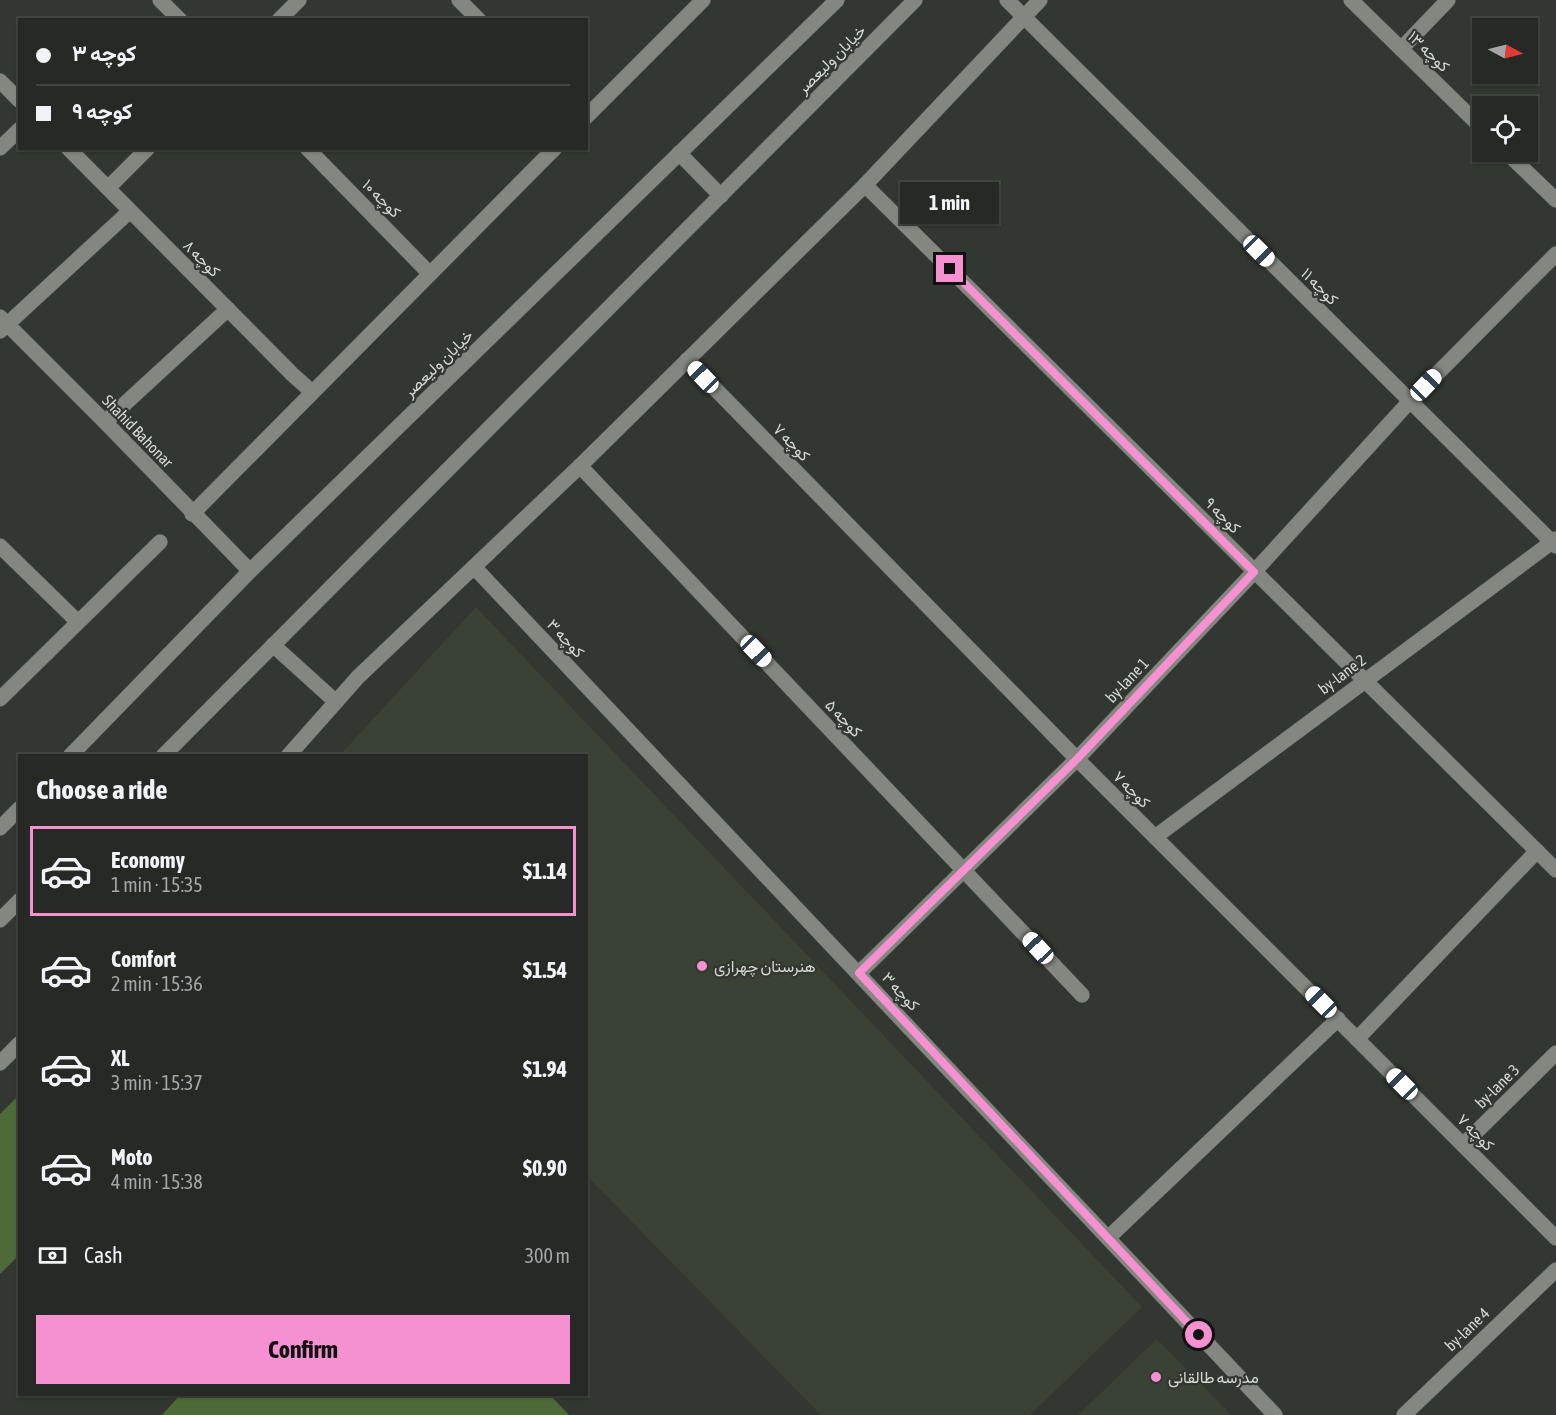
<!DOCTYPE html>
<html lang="en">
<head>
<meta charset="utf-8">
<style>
  body { margin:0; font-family:"Asap Condensed",Vazirmatn,sans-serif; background:#323532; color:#f1f3f6; height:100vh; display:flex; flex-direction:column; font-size:22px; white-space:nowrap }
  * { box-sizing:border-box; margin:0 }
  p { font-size:20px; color:#a4a6a7 }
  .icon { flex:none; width:33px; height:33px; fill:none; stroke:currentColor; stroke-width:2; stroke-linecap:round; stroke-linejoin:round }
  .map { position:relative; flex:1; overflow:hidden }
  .details { position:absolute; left:18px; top:754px; width:570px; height:642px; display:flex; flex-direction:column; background:#262925; border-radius:0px; box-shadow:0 2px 4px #0004,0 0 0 2px #424542 }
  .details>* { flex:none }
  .guide { position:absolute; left:18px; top:18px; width:570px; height:132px; border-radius:0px; box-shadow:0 2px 4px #0004,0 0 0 2px #424542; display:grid; align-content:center; height:132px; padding:0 18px; background:#262925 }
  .needle { width:39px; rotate:97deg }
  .buttons { position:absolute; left:1472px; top:18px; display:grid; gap:12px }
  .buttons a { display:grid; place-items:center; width:66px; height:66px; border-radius:0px; background:#262925; box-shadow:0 2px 4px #0004,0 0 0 2px #424542; font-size:30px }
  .end { position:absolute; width:27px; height:27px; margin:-14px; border:8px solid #f590d1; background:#111; box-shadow:0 0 0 3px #111 }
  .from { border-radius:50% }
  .bubble { position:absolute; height:42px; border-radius:0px; background:#262925; box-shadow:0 2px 4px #0004,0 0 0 2px #424542; font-size:20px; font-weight:700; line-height:42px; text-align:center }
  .car { position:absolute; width:18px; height:36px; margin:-18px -9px; border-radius:8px; box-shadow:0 0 4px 2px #0007; background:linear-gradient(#fff 24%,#345 0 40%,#fff 0 76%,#345 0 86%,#fff 0) }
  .guide b { display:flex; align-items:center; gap:21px; height:57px; font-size:22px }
  .guide b+b { border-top:2px solid #424542 }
  .guide i { width:15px; height:15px; background:#f1f3f6 }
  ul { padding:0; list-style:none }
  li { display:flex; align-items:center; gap:18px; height:90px; margin:0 12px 9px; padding:0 6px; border:3px solid transparent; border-radius:0px }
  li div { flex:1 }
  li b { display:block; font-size:22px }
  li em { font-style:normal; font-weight:700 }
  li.on { border-color:#f590d1 }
  li>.icon { width:54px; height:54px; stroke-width:1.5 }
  h2 { padding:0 18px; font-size:27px; line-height:72px }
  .pay { display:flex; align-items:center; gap:15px; height:66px; padding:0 18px; font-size:22px }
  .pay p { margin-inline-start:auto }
  .cta { display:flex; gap:12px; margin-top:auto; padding:12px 18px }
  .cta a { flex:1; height:69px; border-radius:0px; background:#f590d1; color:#111; font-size:24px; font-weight:700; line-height:69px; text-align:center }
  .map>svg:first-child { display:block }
  .built { fill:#3a4135 }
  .green { fill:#4e6a38 }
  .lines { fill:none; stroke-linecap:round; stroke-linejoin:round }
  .street-casing { stroke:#4f524d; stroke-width:16 }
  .secondary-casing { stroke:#4f524d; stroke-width:16 }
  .street { stroke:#838780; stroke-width:15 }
  .secondary { stroke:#838780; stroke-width:15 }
  .route { stroke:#f590d1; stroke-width:8 }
  .poi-dot { fill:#f590d1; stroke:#333731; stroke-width:2 }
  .labels { text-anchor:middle; stroke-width:4.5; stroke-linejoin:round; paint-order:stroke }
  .street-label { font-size:16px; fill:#d6d8d4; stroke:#333731 }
  .poi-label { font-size:16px; fill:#d6d8d4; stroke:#333731; text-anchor:start }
</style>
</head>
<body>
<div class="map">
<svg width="1556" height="1415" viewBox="0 0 1556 1415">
  <rect width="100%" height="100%" fill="#333731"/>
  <g class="built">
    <polygon points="476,607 1142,1307 1030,1415 821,1415 587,1176 586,756 339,756"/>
    <polygon points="1157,1339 1231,1415 1078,1415"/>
  </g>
  <g class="green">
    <polygon points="19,1095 19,1255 0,1274 0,1114"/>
    <polygon points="180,1395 550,1395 569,1415 162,1415"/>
  </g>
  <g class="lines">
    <g class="street-casing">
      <g id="street">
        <polyline points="160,0 180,20"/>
        <polyline points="459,0 479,20"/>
        <polyline points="1007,0 1556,546"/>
        <polyline points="1351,0 1482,128"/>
        <polyline points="279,20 299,0"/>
        <polyline points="1401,49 1448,0"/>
        <polyline points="0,81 20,101"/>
        <polyline points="586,117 703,0"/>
        <polyline points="0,148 20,129"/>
        <polyline points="68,148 292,374 312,392"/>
        <polyline points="307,148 430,274"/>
        <polyline points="1506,152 1556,200"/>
        <polyline points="865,185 1556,870"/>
        <polyline points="108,188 148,148"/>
        <polyline points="0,331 130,211"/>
        <polyline points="687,360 1077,759 1556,1238"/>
        <polyline points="105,422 228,309"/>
        <polyline points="580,466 1082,995"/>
        <polyline points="192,514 555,148"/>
        <polyline points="0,546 78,622"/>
        <polyline points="474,567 1275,1415"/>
        <polyline points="273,645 336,702"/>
        <polyline points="0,699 160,542"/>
        <polyline points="288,756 358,677 580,466 865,185 1040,0"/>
        <polyline points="1155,837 1556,539"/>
        <polyline points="859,973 1077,759 1254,572 1410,401 1556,254"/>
        <polyline points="1357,1039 1537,851"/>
        <polyline points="0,1063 20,1043"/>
        <polyline points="1463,1145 1556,1053"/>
        <polyline points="1108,1238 1338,1019"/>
        <polyline points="1404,1415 1556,1270"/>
      </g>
    </g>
    <g class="secondary-casing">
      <g id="secondary">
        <polyline points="679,153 721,196"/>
        <polyline points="0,317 105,422 250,571"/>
        <polyline points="70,756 250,571 837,0"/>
        <polyline points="163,756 915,0"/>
        <polyline points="0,828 20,808"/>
        <polyline points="0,920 20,900"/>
      </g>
    </g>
    <use href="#street" class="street"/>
    <use href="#secondary" class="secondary"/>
  </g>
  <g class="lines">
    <polyline class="route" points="950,269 1254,572 1077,759 859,973 1199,1335"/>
  </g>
  <g class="poi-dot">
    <circle cx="702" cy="966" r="6"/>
    <circle cx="1156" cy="1377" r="6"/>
  </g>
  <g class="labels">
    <g class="street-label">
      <text transform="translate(1429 51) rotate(44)" y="6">کوچه ۱۳</text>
      <text transform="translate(831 59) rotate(-45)" y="6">خیابان ولیعصر</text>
      <text transform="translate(382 198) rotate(45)" y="6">کوچه ۱۰</text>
      <text transform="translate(202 258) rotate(45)" y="6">کوچه ۸</text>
      <text transform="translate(1320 286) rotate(45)" y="6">کوچه ۱۱</text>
      <text transform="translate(438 363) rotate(-44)" y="6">خیابان ولیعصر</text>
      <text transform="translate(138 431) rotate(46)" y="6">Shahid Bahonar</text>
      <text transform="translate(792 442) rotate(46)" y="6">کوچه ۷</text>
      <text transform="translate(1223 515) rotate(45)" y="6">کوچه ۹</text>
      <text transform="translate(566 638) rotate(47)" y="6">کوچه ۳</text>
      <text transform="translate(1342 674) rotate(-37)" y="6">by-lane 2</text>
      <text transform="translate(1127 680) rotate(-47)" y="6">by-lane 1</text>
      <text transform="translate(844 718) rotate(46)" y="6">کوچه ۵</text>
      <text transform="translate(1132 789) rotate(45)" y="6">کوچه ۷</text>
      <text transform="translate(901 991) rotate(47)" y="6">کوچه ۳</text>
      <text transform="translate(1497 1086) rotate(-45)" y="6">by-lane 3</text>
      <text transform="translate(1476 1132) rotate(45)" y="6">کوچه ۷</text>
      <text transform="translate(1467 1329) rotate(-44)" y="6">by-lane 4</text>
    </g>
    <g class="poi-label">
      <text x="714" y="972">هنرستان چهرازی</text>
      <text x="1168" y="1383">مدرسه طالقانی</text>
    </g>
  </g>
</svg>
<div class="buttons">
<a><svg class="needle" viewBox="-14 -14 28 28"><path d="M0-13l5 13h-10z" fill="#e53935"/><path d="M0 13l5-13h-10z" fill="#a4a6a7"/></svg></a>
<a><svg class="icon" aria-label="locate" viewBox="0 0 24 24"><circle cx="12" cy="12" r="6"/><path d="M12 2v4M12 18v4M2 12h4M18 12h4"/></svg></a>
</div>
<i class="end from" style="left:1199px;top:1335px"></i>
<i class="end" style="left:950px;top:269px"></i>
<div class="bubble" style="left:900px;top:182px;width:99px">1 min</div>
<i class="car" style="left:1259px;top:251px;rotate:135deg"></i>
<i class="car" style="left:703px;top:377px;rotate:316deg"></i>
<i class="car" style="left:1426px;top:385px;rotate:44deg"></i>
<i class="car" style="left:756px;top:651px;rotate:136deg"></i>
<i class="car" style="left:1038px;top:948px;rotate:317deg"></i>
<i class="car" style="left:1321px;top:1002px;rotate:315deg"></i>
<i class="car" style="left:1402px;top:1084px;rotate:315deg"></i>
<div class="guide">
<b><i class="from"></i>کوچه ۳</b>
<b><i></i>کوچه ۹</b>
</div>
<section class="details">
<h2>Choose a ride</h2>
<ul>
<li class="on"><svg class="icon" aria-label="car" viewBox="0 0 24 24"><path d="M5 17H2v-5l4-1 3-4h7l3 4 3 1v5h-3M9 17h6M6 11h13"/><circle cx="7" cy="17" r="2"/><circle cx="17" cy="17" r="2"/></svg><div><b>Economy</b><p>1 min · 15:35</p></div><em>$1.14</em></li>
<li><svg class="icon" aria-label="car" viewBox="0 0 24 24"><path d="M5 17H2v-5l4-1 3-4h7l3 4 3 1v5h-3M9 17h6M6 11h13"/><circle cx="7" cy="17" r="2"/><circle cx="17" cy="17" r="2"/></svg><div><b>Comfort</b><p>2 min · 15:36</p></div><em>$1.54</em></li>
<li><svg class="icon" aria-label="car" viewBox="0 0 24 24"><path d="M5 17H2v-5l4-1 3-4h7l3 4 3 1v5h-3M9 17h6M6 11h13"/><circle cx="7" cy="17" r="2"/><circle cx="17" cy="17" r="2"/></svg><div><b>XL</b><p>3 min · 15:37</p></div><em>$1.94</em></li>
<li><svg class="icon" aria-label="car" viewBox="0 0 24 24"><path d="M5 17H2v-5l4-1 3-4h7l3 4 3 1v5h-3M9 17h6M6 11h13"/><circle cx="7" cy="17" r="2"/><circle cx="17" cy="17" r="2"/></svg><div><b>Moto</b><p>4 min · 15:38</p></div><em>$0.90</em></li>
</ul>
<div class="pay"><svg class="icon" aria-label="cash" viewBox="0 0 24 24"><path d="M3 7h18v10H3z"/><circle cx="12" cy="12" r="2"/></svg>Cash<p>300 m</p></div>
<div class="cta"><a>Confirm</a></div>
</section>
</div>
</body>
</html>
